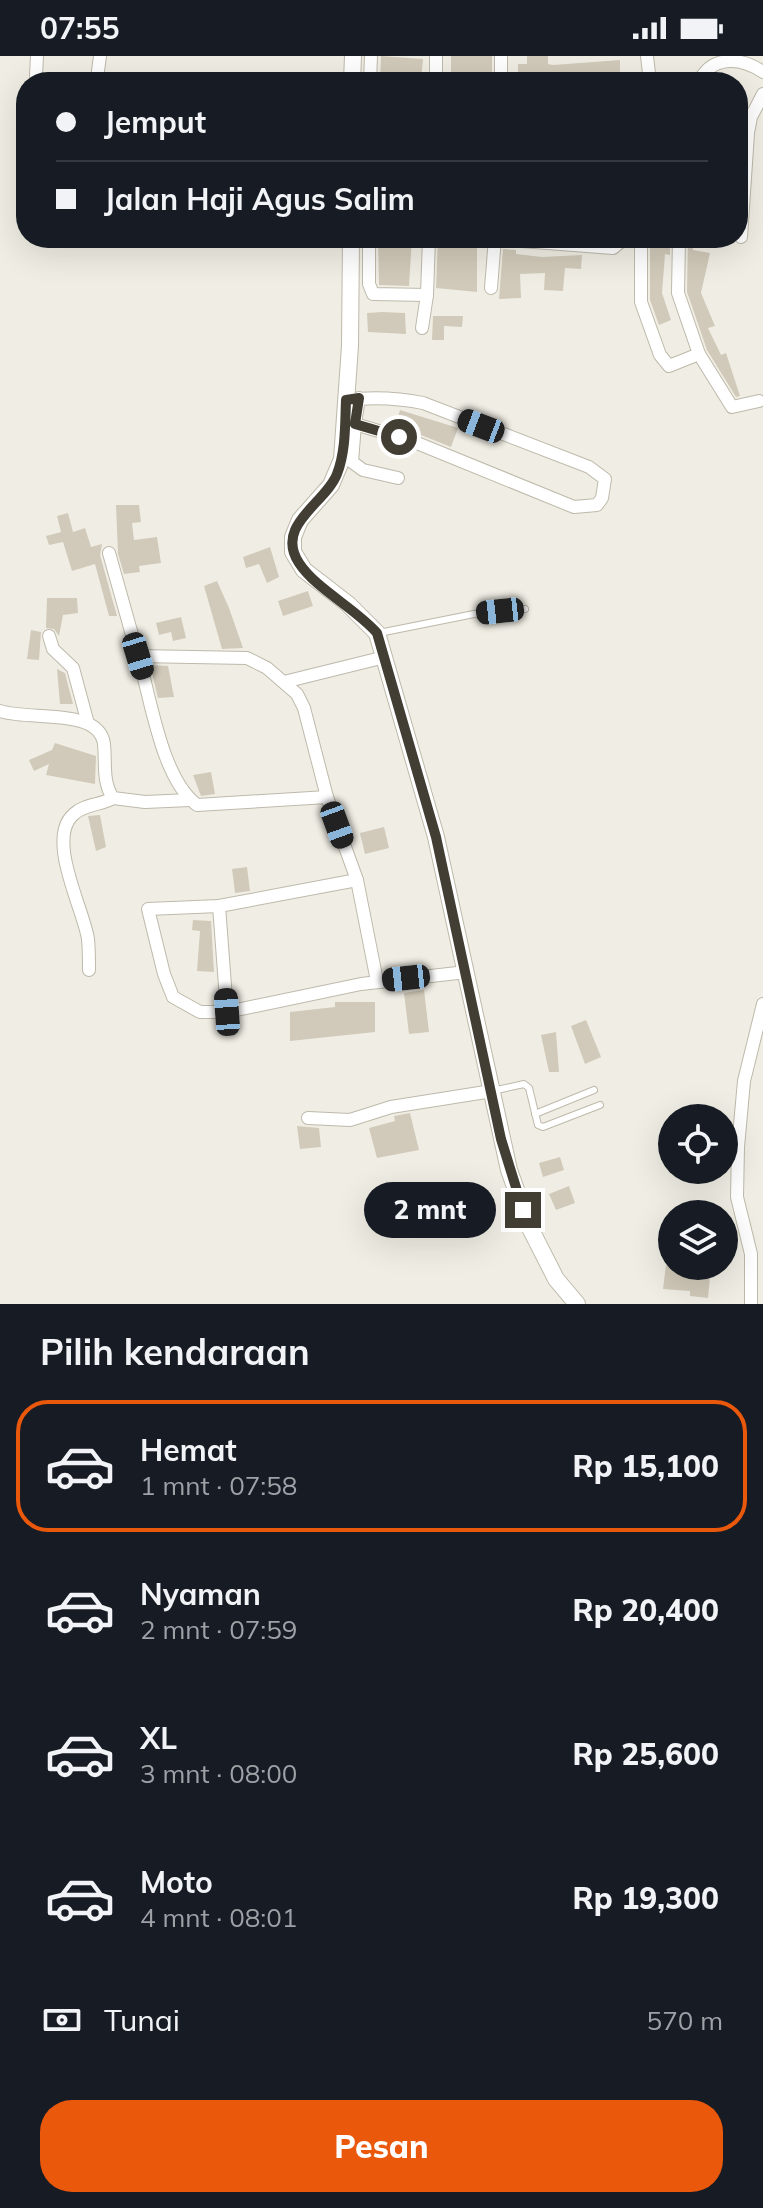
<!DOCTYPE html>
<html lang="id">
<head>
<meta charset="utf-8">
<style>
  body { margin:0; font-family:Mulish,sans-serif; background:#242831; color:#f1f3f6; height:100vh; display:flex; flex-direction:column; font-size:30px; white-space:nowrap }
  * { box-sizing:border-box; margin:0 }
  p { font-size:26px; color:#9ea1a6 }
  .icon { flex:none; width:44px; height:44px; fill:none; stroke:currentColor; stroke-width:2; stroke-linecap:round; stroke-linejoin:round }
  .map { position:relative; height:1248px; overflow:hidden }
  .drawer { display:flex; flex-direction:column; background:#171b24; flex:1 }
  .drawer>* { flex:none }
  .banner { position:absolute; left:16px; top:16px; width:732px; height:176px; border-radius:32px; box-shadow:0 8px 32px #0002; display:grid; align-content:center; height:176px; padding:0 40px; background:#171b24 }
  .fabs { position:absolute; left:658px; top:1048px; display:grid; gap:16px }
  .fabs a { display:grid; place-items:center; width:80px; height:80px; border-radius:50%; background:#171b24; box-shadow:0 8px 32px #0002; font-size:40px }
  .end { position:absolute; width:36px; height:36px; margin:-18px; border:10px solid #423e34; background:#fff; box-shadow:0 0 0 4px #fff }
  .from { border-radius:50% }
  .bubble { position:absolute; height:56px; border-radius:28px; background:#171b24; box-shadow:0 8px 32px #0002; font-size:26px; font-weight:800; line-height:56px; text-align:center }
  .car { position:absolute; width:24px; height:48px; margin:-24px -12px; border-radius:10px; box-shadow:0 0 6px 2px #0007; background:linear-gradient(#222 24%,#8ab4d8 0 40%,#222 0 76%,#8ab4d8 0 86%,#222 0) }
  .banner b { display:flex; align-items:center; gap:28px; height:76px; font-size:30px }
  .banner b+b { border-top:2px solid #363941 }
  .banner i { width:20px; height:20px; background:#f1f3f6 }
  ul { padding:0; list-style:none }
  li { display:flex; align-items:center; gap:24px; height:132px; margin:0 16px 12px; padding:0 24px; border:4px solid transparent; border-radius:32px }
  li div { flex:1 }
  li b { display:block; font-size:30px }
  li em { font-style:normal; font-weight:800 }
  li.current { border-color:#ea580c }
  li>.icon { width:72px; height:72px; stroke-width:1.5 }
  h2 { padding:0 40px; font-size:36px; line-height:96px }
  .pay { display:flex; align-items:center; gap:20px; height:88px; padding:0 40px; font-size:30px }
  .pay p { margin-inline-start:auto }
  .primary-button { display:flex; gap:16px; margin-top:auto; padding:16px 40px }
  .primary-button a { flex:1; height:92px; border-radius:32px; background:#ea580c; color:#fff; font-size:32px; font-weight:800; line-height:92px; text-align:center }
  .status { display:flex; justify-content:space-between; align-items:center; height:56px; padding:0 40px; background:#171b24; direction:ltr }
  .status svg { height:22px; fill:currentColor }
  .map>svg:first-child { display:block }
  .building { fill:#d1caba }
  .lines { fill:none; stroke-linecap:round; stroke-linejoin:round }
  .service-casing { stroke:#beb9aa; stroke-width:8 }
  .minor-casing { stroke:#beb9aa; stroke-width:14 }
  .tertiary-casing { stroke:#beb9aa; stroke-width:18 }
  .service { stroke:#fff; stroke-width:6 }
  .minor { stroke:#fff; stroke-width:12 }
  .tertiary { stroke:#fff; stroke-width:16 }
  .route { stroke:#423e34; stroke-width:10 }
</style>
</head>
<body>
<div class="status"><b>07:55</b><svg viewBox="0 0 49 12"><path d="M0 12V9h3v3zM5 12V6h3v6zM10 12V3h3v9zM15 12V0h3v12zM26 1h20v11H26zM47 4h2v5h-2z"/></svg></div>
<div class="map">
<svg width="763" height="1248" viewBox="0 0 763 1248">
  <rect width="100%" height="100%" fill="#f0eee4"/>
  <g class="building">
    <polygon points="381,0 423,3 421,26 380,26"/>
    <polygon points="451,0 492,0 492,20 471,21 471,26 451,26"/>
    <polygon points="527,0 548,0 548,8 553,9 620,4 620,26 518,25 518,8 527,8"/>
    <polygon points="378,182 412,182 409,230 379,229"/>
    <polygon points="438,182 477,182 477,236 436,232"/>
    <polygon points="688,182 693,182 693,194 710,197 701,237 715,270 708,272 721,299 726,297 740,340 736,341 707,294 687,236"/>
    <polygon points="650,185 670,185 670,199 665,198 662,237 671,264 659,269 650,244"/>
    <polygon points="503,193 516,194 516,198 542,201 582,199 581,213 565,212 563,235 544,234 545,217 520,218 521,242 499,243"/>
    <polygon points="382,256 405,257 406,278 368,276 367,257"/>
    <polygon points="433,260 463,260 462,271 444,270 444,284 432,284"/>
    <polygon points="400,354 458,372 451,391 396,369"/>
    <polygon points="116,449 139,449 141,466 132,467 134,484 157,481 161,507 139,510 140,516 124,518 118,498"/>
    <polygon points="68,457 73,476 85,472 91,491 102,488 100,499 117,560 109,560 95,508 72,515 63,486 49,489 46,480 61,476 57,460"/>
    <polygon points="270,491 279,521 267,527 259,508 246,512 243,501"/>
    <polygon points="217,525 229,552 243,592 222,593 204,530"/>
    <polygon points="308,535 313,550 283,560 278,545"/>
    <polygon points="47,542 77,542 78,557 63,559 59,580 54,573 46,572"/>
    <polygon points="181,561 186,582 173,585 171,576 159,579 156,567"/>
    <polygon points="31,574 41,576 39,604 27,603"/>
    <polygon points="150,609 168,610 174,641 158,642"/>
    <polygon points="57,613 65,617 73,648 60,648"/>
    <polygon points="55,687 96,700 95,728 46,719 49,708 34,715 29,704 52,694"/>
    <polygon points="211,716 215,738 201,740 193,719"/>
    <polygon points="100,759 106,791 96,795 88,760"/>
    <polygon points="384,771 389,792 365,798 360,777"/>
    <polygon points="247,811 250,835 235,837 232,813"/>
    <polygon points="193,864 211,865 214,916 197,915 200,875 192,874"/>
    <polygon points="424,934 429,976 409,978 404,937"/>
    <polygon points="335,946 375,946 375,976 290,985 290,956 335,951"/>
    <polygon points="586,964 601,1001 585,1008 571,970"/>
    <polygon points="556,976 559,1016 549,1016 541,979"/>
    <polygon points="410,1057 419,1094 377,1102 369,1072 395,1065 394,1060"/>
    <polygon points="297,1070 319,1072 321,1091 300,1093"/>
    <polygon points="560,1101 564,1114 543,1121 539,1107"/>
    <polygon points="569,1130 575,1147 556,1154 549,1138"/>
    <polygon points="666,1209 711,1210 708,1242 690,1240 690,1235 663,1233"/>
  </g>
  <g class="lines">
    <g class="service-casing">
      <g id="service">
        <polyline points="379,577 474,558 525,553"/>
        <polyline points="492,1035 524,1028 529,1032 538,1069 543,1071 600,1049"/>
        <polyline points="535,1058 594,1034"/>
      </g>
    </g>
    <g class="minor-casing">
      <g id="minor">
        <polyline points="647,0 650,26"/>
        <polyline points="98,15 100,0"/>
        <polyline points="36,20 37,0"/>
        <polyline points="370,26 371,0"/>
        <polyline points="436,26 436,0"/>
        <polyline points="501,26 501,0"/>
        <path d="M699,26C711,0 739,0 763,16"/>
        <polyline points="741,181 748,77 751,61 763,38"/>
        <polyline points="369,182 369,228 373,238 427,239 429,182"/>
        <polyline points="641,182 641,246 660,299 669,310 699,298 678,237 679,182"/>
        <polyline points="495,183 613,192 625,182"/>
        <polyline points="491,232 495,182"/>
        <polyline points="422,272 427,239"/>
        <polyline points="699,298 732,351 759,345"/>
        <path d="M346,344C372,341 398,342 423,347L589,411L605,423L602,442L597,449L574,451L412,385L355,368L359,342"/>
        <polyline points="355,368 352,406 363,414 398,422"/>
        <polyline points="109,497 138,600 247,602 267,612 297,638 304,652 327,741 357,824 377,925"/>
        <polyline points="49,580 53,593 73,612 87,664"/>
        <path d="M138,600C151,642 161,722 197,749L327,741"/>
        <polyline points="284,626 385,601"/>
        <path d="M0,655C29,665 99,651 104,688C106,706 102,726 113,742L145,746L190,744"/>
        <polyline points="357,824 219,850 148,853 164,918 173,941 200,956 227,956 361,928 466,916"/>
        <polyline points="219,850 227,956"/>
        <path d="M89,914C89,904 89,893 88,883C84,854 45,782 74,758C84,748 102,749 113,742"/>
        <polyline points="308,1062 350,1064 391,1051 492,1035"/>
        <polyline points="751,1248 751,1198 737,1141 738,1091 744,1025 763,948"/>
      </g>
    </g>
    <g class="tertiary-casing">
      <g id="tertiary">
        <polyline points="352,26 353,0"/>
        <polyline points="351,182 350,290 342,403 331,429 300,464 293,481 293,496 304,514 348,548 377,577 436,781 509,1114 529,1170 556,1223 577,1248"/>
      </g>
    </g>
    <use href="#service" class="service"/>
    <use href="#minor" class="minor"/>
    <use href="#tertiary" class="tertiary"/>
  </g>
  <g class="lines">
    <path class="route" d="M399,381L355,368L359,342L346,344C345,367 346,395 337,418C326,447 274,469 299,507C316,533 355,552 377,577L436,781L501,1083L523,1154"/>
  </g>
</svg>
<div class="fabs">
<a><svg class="icon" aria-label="locate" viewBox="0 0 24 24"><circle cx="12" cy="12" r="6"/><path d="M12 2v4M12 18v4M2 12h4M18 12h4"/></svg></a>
<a><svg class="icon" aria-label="layers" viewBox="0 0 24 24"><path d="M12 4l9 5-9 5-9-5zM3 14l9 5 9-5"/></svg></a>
</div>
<i class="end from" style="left:399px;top:381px"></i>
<i class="end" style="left:523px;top:1154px"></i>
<div class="bubble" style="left:364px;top:1126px;width:132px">2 mnt</div>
<i class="car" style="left:481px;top:370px;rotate:291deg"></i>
<i class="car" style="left:500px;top:555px;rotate:264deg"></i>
<i class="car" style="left:138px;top:600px;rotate:163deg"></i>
<i class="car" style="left:337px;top:769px;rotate:160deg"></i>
<i class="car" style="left:406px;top:922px;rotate:264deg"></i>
<i class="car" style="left:227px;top:956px;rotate:356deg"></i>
<div class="banner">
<b><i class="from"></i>Jemput</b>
<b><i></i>Jalan Haji Agus Salim</b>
</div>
</div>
<section class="drawer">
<h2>Pilih kendaraan</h2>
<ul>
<li class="current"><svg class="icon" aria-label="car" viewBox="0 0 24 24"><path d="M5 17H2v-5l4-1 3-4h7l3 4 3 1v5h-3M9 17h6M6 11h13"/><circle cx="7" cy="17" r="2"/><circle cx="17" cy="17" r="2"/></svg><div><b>Hemat</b><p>1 mnt · 07:58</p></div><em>Rp 15,100</em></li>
<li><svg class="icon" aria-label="car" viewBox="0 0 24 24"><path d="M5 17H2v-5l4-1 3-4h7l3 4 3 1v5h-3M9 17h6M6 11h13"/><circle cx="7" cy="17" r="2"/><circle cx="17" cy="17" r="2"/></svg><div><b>Nyaman</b><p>2 mnt · 07:59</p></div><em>Rp 20,400</em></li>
<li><svg class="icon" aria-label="car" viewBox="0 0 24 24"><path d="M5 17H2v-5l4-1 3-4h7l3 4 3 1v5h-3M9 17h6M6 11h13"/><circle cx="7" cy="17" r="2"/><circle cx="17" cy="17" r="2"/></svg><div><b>XL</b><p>3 mnt · 08:00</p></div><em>Rp 25,600</em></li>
<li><svg class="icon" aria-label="car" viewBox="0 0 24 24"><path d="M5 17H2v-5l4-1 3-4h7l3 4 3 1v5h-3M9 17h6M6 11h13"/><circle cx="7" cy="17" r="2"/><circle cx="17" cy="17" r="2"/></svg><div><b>Moto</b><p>4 mnt · 08:01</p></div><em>Rp 19,300</em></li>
</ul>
<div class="pay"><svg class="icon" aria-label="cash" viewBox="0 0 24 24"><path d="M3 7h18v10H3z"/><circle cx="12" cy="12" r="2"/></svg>Tunai<p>570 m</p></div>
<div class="primary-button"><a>Pesan</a></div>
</section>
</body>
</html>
